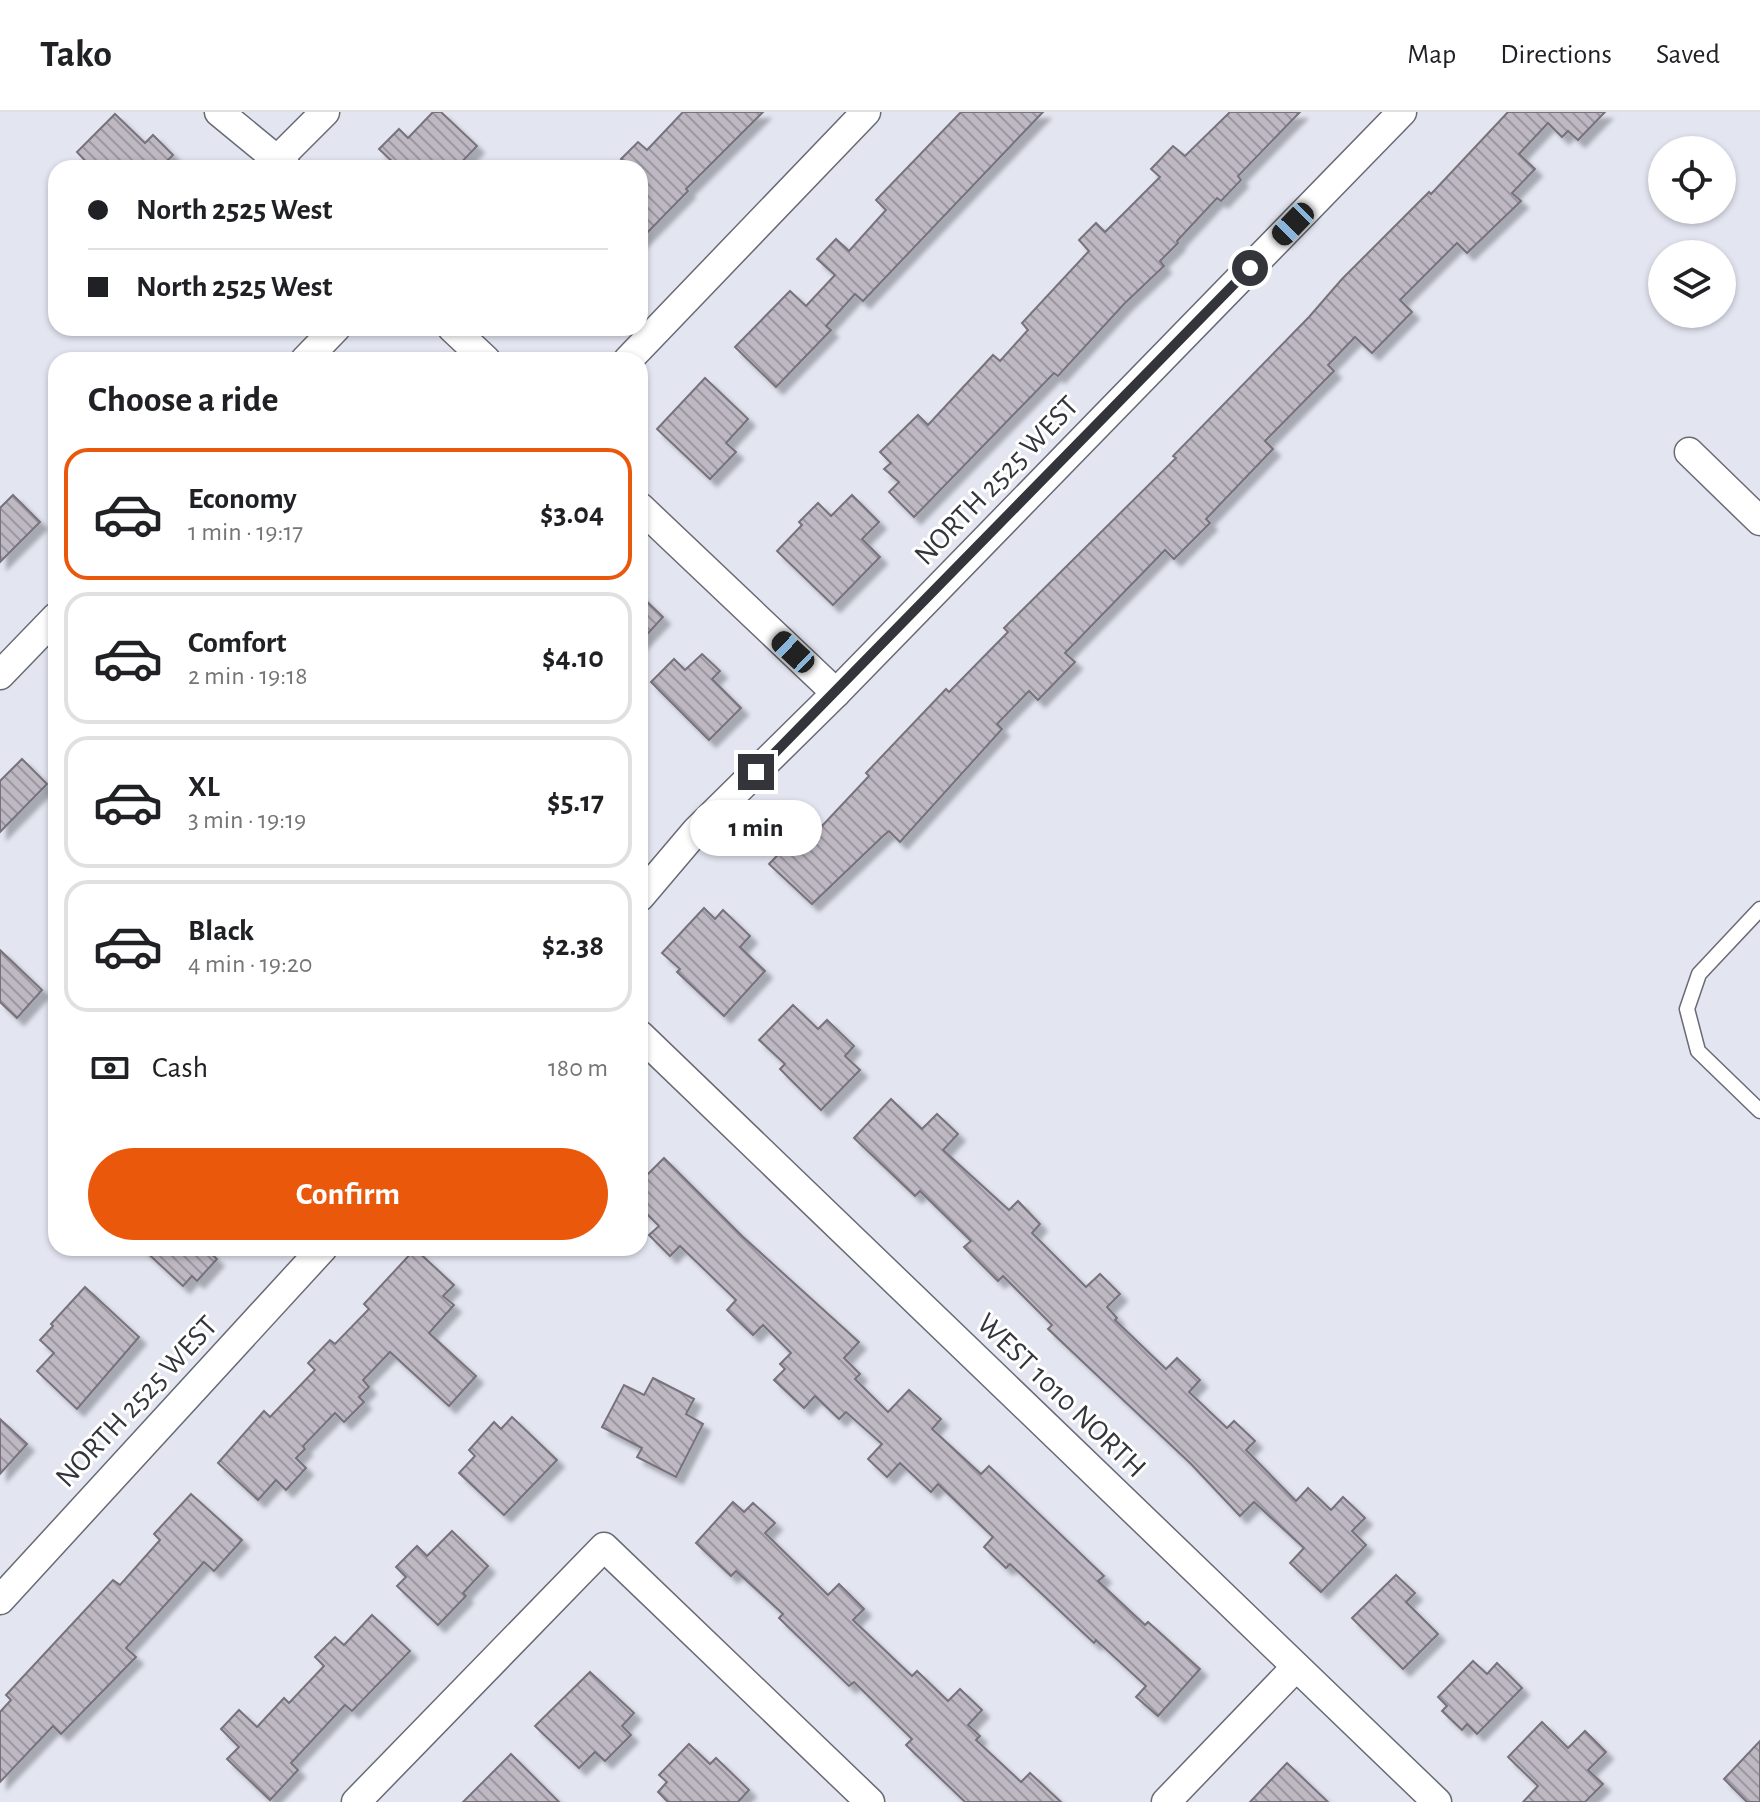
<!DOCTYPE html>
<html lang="en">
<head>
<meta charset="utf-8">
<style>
  body { margin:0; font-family:"Alegreya Sans",sans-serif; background:#f2f2f2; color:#202124; height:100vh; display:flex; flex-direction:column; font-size:30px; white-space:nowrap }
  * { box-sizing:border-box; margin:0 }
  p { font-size:26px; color:#757577 }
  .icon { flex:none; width:44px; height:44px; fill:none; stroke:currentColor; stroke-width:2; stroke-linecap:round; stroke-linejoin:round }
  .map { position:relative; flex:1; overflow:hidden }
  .sheet { position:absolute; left:48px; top:240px; width:600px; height:904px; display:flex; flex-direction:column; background:#fff; border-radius:24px; box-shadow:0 2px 6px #0004 }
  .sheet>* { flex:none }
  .hud { position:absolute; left:48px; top:48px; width:600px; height:176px; border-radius:24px; box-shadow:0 2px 6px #0004; display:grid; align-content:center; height:176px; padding:0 40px; background:#fff }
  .tools { position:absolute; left:1648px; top:24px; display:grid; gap:16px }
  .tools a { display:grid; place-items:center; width:88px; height:88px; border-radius:50%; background:#fff; box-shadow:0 2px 6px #0004; font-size:40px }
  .end { position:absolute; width:36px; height:36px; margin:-18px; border:10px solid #34353a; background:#fff; box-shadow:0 0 0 4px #fff }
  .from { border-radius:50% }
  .bubble { position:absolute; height:56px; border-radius:28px; background:#fff; box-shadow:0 2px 6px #0004; font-size:26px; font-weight:600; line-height:56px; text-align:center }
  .car { position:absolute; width:24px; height:48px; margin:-24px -12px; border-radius:10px; box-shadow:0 0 6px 2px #0007; background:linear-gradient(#222 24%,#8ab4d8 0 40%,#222 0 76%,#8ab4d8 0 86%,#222 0) }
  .hud b { display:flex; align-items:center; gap:28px; height:76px; font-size:30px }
  .hud b+b { border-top:2px solid #e0e0e0 }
  .hud i { width:20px; height:20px; background:#202124 }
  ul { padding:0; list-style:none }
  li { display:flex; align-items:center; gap:24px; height:132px; margin:0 16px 12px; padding:0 24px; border:4px solid #e0e0e0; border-radius:24px }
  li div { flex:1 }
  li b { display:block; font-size:30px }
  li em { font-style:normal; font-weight:600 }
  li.on { border-color:#ea580c }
  li>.icon { width:72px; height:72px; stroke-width:1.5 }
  h2 { padding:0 40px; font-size:36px; line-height:96px }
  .pay { display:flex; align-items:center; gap:20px; height:88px; padding:0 40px; font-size:30px }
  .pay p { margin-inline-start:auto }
  .action { display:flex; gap:16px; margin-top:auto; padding:16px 40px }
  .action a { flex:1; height:92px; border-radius:48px; background:#ea580c; color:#fff; font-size:32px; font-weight:600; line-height:92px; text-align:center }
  header { display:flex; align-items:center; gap:48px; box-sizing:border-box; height:112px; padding:0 40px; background:#fff; border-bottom:2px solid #e0e0e0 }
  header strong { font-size:38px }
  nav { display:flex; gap:44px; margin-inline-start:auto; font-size:28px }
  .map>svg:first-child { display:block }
  .building { fill:url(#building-back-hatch); stroke:#77727c; stroke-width:2; filter:url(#shadow) }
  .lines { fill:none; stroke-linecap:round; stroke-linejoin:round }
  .service-casing { stroke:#686a75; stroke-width:17 }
  .minor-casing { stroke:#686a75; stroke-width:31 }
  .service { stroke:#fff; stroke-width:14 }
  .minor { stroke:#fff; stroke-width:28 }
  .route { stroke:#34353a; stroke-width:10 }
  .labels { text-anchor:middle; stroke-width:6; stroke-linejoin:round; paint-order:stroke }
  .street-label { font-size:30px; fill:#34353a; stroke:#fff }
</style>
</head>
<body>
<header>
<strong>Tako</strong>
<nav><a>Map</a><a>Directions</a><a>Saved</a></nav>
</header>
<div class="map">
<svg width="1760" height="1690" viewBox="0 0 1760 1690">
  <defs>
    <pattern id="building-back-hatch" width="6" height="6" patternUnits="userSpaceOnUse" patternTransform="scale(2)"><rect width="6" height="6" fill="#beb8c3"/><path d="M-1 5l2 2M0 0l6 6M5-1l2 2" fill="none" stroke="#9b969f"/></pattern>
    <filter id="shadow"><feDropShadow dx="7" dy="7" stdDeviation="2" flood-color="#0004"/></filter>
  </defs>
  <rect width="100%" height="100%" fill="#e3e6f1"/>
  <g class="building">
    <polygon points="433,0 441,0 477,34 456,56 399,56 379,37 399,17 408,26"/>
    <polygon points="683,0 763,0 686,77 688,79 640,128 640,56 631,56 621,47 638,30 647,38"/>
    <polygon points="961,0 1043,0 863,189 855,182 826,214 831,218 776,275 735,235 790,179 806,194 835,163 817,147 836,127 849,139 886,98 876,88"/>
    <polygon points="1230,0 1300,0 1238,64 1241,68 1221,89 1217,86 1177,129 1178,131 1160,149 1164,154 1124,192 1058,264 1054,261 914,405 889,380 899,370 884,357 891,351 880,340 918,303 928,313 993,243 1000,249 1028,218 1022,211 1089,139 1079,128 1096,111 1105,120 1160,65 1151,57 1173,34 1185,44"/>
    <polygon points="1508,0 1605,0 1578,28 1568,19 1562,25 1548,11 1519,42 1535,57 1512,81 1521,89 1467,141 1457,131 1400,188 1412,200 1372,241 1355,225 1328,253 1334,259 1265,329 1273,337 1206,407 1210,411 1174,447 1165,438 1065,541 1075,550 1038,588 1029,579 997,612 1002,617 900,730 889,719 883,724 812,792 769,752 814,706 822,714 869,664 866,661 946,577 949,580 1008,520 1004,516 1176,346 1173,344 1309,205 1342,167 1429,80 1431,82"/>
    <polygon points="115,2 145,31 153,23 173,43 160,56 92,56 77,40"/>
    <polygon points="705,266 748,307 726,331 736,340 710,367 657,317"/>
    <polygon points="13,383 40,410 0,450 0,396"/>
    <polygon points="852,383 879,410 862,427 880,445 833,493 777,439 802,413 799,410 818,391 831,404"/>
    <polygon points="640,483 663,505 640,530"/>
    <polygon points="702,542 720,559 712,567 741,596 709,628 651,570 674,547 685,558"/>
    <polygon points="22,647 47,672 0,720 0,669"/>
    <polygon points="704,796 715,807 723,798 750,824 740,835 765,859 724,904 677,860 680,857 662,841"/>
    <polygon points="0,838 42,878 17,906 0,890"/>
    <polygon points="793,893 818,917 827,908 854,934 845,944 860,958 821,998 780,957 785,952 759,928"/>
    <polygon points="891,987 922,1017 937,1002 958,1022 943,1038 1009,1098 1018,1089 1040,1112 1032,1121 1086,1175 1100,1162 1120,1182 1107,1195 1117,1206 1115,1208 1166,1257 1177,1246 1200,1268 1189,1280 1227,1316 1234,1309 1255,1329 1246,1338 1296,1389 1308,1376 1331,1398 1343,1385 1365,1406 1352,1419 1366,1433 1321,1480 1290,1451 1304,1436 1254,1390 1240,1404 1191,1352 1048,1217 1052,1213 1003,1164 998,1169 964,1135 971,1129 920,1079 915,1084 854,1026"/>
    <polygon points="664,1046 742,1124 859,1230 844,1246 860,1262 855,1267 888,1300 909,1278 941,1307 932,1317 981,1362 989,1354 1104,1464 1098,1469 1145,1513 1148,1510 1200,1557 1158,1604 1136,1585 1146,1574 1096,1528 1094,1531 1010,1452 1006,1456 984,1435 993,1425 938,1372 931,1380 900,1351 887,1365 868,1347 882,1332 846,1300 839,1307 815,1284 804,1296 774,1268 785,1257 780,1252 791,1241 763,1213 753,1223 727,1198 736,1188 680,1134 670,1144 649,1123 659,1114 640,1095 640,1070"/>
    <polygon points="142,1136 205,1136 217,1147 197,1169 192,1164 183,1174"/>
    <polygon points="415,1137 454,1173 443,1184 454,1193 429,1221 476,1264 449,1294 390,1240 363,1268 369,1275 359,1285 364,1290 344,1310 335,1301 303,1334 305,1337 296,1346 306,1356 286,1378 276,1368 258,1388 218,1351 264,1299 270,1305 315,1258 308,1251 330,1228 335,1232 369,1197 364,1192"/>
    <polygon points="85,1175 139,1225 77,1297 37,1259 54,1241 40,1228 53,1214 51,1212"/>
    <polygon points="653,1266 694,1287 686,1302 703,1312 676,1365 637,1345 642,1336 602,1315 624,1273 644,1283"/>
    <polygon points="512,1305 557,1348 504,1403 459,1361 475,1344 469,1338 494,1310 501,1317"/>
    <polygon points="0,1307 27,1332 0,1362"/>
    <polygon points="191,1382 242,1428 214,1459 204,1450 126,1536 136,1545 61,1622 53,1614 0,1670 0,1600 11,1588 6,1583 113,1468 120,1473 160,1428 154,1422"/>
    <polygon points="733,1390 744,1400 753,1391 775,1411 765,1421 828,1483 839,1472 864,1497 853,1508 912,1564 917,1559 948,1589 960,1577 982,1598 968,1613 980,1624 976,1628 1021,1670 1030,1661 1061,1690 965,1690 906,1633 912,1627 854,1570 849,1574 779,1506 783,1502 736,1459 731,1464 696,1431"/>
    <polygon points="452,1419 488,1454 463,1481 466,1484 438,1513 397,1474 406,1465 396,1455 417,1434 427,1444"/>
    <polygon points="1396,1463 1415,1481 1406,1490 1438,1522 1403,1557 1352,1506"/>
    <polygon points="372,1503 410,1539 352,1599 345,1593 291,1651 298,1658 270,1688 227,1647 239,1635 221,1617 239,1598 257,1615 284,1586 289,1591 324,1554 315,1545 335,1525 344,1533"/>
    <polygon points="1473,1549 1487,1562 1497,1551 1522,1576 1477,1622 1467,1612 1462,1618 1442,1599 1447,1594 1438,1585"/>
    <polygon points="590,1560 634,1601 622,1614 631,1623 605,1649 595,1640 579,1656 535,1614"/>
    <polygon points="1542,1610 1568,1636 1585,1619 1606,1640 1588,1658 1603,1672 1585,1690 1523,1690 1538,1674 1508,1645"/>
    <polygon points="1760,1629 1760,1690 1747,1690 1724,1667"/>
    <polygon points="689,1632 710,1652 716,1646 749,1678 738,1690 668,1690 658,1680 667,1670 659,1663"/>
    <polygon points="511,1642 559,1690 463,1690"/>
    <polygon points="1287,1651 1328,1690 1250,1690"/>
  </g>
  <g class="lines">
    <g class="service-casing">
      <polyline id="service" points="1760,797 1699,862 1687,897 1698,939 1760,999"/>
    </g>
    <g class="minor-casing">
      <g id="minor">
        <polyline points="219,0 287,56"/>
        <polyline points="278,47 325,0"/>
        <polyline points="452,216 486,248"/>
        <polyline points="305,248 336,216"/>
        <polyline points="628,248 866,0"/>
        <polyline points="1689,340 1760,409"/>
        <polyline points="640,395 836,581"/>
        <polyline points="0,563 56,505"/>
        <polyline points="640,785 696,719 836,581 1402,0"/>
        <polyline points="640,923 1437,1690"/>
        <polyline points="0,1488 323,1136"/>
        <polyline points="356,1690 604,1435 870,1690"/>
        <polyline points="1166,1690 1296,1555"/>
      </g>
    </g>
    <use href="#service" class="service"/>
    <use href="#minor" class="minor"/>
  </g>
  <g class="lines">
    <polyline class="route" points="756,660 1250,156"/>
  </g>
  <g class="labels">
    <g class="street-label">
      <text transform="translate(996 368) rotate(-46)" y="10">NORTH 2525 WEST</text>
      <text transform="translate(1062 1283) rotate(44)" y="10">WEST 1010 NORTH</text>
      <text transform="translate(136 1289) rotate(-47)" y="10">NORTH 2525 WEST</text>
    </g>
  </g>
</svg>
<div class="tools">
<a><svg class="icon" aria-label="locate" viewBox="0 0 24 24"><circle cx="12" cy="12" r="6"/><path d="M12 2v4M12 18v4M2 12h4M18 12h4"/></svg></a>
<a><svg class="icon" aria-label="layers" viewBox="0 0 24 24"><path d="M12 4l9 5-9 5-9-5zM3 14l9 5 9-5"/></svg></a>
</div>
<i class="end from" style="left:1250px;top:156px"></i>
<i class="end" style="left:756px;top:660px"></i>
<div class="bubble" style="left:690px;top:688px;width:132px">1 min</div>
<i class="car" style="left:1293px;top:112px;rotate:224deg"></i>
<i class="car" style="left:793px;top:540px;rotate:313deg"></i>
<div class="hud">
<b><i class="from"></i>North 2525 West</b>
<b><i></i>North 2525 West</b>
</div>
<section class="sheet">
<h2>Choose a ride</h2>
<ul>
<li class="on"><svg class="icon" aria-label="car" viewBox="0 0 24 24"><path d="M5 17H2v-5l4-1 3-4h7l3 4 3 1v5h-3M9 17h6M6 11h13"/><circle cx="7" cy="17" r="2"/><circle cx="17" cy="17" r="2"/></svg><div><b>Economy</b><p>1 min · 19:17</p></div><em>$3.04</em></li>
<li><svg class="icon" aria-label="car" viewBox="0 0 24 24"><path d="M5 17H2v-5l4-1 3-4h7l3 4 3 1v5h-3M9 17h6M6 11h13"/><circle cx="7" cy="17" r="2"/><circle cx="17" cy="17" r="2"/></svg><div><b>Comfort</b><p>2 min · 19:18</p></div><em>$4.10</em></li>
<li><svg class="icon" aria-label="car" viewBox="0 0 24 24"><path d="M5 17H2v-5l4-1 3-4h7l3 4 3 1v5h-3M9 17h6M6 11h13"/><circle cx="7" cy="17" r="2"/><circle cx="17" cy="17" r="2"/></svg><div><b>XL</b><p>3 min · 19:19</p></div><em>$5.17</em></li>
<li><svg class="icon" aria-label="car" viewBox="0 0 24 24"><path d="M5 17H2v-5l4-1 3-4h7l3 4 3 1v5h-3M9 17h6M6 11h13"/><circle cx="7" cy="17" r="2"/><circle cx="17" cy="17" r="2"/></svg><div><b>Black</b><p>4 min · 19:20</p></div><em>$2.38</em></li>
</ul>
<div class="pay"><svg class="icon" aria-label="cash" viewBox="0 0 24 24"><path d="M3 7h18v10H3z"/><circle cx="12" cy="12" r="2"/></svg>Cash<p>180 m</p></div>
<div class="action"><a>Confirm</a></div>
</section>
</div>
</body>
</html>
